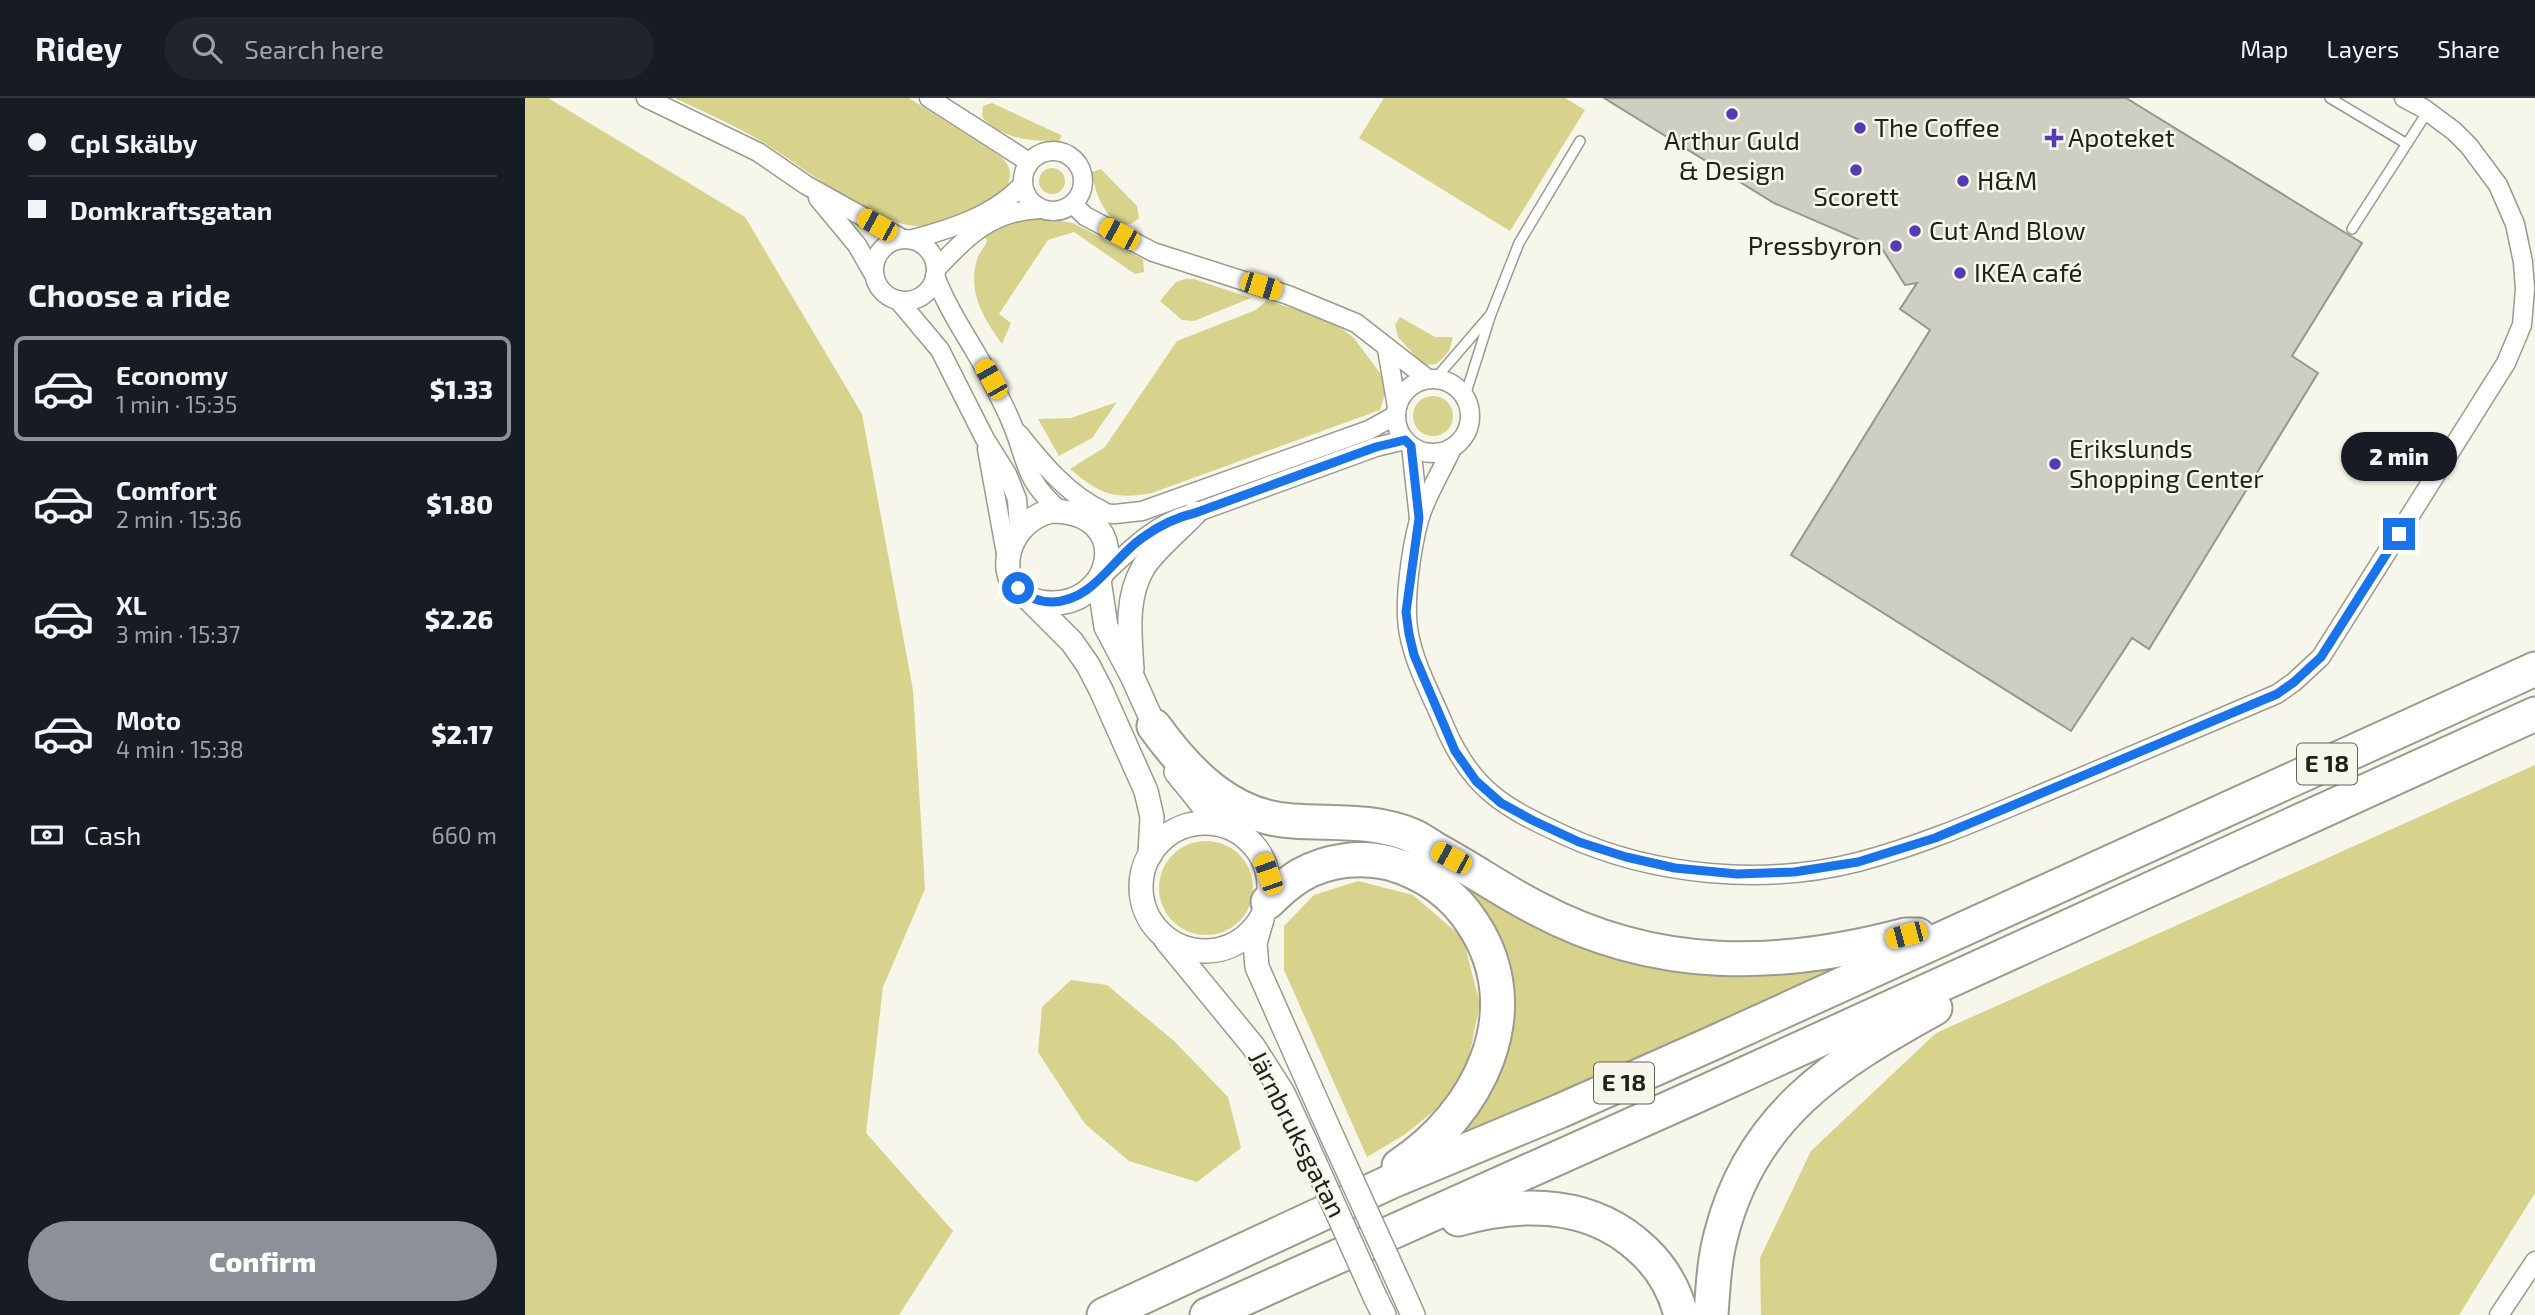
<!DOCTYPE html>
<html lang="en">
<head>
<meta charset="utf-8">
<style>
  body { margin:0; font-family:"Exo 2",sans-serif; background:#20242c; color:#f1f3f6; height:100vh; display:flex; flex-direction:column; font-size:26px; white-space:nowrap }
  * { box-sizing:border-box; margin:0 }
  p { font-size:23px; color:#9ea1a6 }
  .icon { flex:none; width:38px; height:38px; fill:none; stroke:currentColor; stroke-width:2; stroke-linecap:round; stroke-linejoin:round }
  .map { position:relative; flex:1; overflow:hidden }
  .panel { display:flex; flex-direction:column; background:#171b24; width:525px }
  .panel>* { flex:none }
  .top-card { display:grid; align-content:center; height:154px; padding:0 28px; background:#171b24 }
  .end { position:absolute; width:32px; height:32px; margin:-16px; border:9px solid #1a73e8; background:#fff; box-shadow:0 0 0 4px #fff }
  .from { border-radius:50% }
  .bubble { position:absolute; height:49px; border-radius:24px; background:#171b24; box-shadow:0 2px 5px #0004; font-size:23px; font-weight:800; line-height:49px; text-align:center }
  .car { position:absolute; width:21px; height:42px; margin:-21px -10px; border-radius:9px; box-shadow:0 0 5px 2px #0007; background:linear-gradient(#f5c518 24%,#345 0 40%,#f5c518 0 76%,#345 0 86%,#f5c518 0) }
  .top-card b { display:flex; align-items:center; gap:24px; height:66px; font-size:26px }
  .top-card b+b { border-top:2px solid #363941 }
  .top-card i { width:18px; height:18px; background:#f1f3f6 }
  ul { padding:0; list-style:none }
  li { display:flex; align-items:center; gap:21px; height:105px; margin:0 14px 10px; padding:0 14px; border:4px solid transparent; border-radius:10px }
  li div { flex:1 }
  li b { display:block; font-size:26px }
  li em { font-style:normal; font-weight:800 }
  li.on { border-color:#8c9099 }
  li>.icon { width:63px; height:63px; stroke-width:1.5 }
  h2 { padding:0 28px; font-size:32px; line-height:84px }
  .pay { display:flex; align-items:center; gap:18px; height:77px; padding:0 28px; font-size:26px }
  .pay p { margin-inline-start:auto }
  .cta { display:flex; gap:14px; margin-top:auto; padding:14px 28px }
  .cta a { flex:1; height:80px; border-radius:42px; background:#8c9099; color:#fff; font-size:28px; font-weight:800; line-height:80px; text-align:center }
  header { display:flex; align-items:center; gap:42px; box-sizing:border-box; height:98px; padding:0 35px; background:#171b24; border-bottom:2px solid #363941 }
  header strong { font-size:33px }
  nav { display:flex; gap:38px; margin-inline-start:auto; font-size:24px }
  .search { width:490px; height:63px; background:#20242c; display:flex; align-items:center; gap:18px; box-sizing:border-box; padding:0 24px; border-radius:38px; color:#9ea1a6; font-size:26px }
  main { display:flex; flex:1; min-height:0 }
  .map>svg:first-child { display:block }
  .green { fill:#d8d38c }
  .building { fill:#cfcec2; stroke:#98978c; stroke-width:2 }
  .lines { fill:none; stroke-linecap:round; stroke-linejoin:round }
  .service-casing { stroke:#9b9a8f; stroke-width:12 }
  .minor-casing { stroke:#9b9a8f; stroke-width:21 }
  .tertiary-casing { stroke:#9b9a8f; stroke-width:26 }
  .motorway-casing { stroke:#9b9a8f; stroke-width:37 }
  .service { stroke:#fff; stroke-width:9 }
  .minor { stroke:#fff; stroke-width:18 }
  .tertiary { stroke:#fff; stroke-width:23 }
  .motorway { stroke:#fff; stroke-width:33 }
  .tertiary-bridge-casing { stroke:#9b9a8f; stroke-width:26; stroke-linecap:butt }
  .tertiary-bridge { stroke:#fff; stroke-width:23 }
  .route { stroke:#1a73e8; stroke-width:9 }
  .poi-dot { fill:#513cb4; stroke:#f6f6ea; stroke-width:2.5 }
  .labels { text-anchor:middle; stroke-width:5; stroke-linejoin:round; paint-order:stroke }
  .shield { fill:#f6f6ea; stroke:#61605a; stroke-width:2 }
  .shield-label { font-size:24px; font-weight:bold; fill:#21201c }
  .poi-label { font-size:26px; fill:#21201c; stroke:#f6f6ea; text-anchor:start }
  .street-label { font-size:26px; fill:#21201c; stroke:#f6f6ea }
</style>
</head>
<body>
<header>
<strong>Ridey</strong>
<div class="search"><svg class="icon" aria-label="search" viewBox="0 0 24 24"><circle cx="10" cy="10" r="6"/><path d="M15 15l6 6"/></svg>Search here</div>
<nav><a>Map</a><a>Layers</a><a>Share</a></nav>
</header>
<main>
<section class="panel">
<div class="top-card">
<b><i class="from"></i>Cpl Skälby</b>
<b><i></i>Domkraftsgatan</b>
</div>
<h2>Choose a ride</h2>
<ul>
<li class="on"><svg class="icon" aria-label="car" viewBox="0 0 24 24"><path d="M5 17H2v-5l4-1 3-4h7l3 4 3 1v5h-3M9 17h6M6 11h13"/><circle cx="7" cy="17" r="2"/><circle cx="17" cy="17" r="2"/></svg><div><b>Economy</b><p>1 min · 15:35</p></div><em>$1.33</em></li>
<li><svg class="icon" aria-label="car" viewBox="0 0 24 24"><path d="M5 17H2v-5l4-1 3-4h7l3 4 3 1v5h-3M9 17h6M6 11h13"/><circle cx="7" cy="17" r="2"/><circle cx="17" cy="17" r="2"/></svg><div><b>Comfort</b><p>2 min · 15:36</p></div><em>$1.80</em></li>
<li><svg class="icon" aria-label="car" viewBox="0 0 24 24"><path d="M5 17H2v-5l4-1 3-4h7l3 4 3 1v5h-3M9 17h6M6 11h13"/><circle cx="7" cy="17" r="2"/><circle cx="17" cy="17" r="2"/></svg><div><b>XL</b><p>3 min · 15:37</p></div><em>$2.26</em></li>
<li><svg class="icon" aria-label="car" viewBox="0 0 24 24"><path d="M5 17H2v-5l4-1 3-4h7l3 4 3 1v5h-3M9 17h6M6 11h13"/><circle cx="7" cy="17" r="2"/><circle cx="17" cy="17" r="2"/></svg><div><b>Moto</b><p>4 min · 15:38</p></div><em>$2.17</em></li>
</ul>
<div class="pay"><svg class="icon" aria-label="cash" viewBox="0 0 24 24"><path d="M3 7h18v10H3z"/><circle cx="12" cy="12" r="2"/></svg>Cash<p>660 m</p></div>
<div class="cta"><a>Confirm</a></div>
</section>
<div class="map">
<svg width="2010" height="1217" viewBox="0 0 2010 1217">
  <rect width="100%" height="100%" fill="#f6f6ea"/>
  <g class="green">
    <polygon points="0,0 23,0 220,119 337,316 388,592 400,791 358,889 341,1035 428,1133 374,1217 0,1217"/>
    <path d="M150,0H384L475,58C486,68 487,76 482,90C476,104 459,108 447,113C429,120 410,130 391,128C346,125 276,67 236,43C209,27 179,14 150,0Z"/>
    <polygon points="859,0 1040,0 1060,12 985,133 834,40"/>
    <path d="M467,5L536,37L535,43C506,44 478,41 457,19L458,8Z"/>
    <circle cx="527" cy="83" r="13"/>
    <path d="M576,71L612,108L614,120C589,145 568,94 567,74Z"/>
    <path d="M512,119L548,125L618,161L619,174L610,176L549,134L523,142L474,216L486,225L477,246C459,221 442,194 452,162C454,154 460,150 462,142L458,138L483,121Z"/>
    <polygon points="660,181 669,181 726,200 669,223 657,222 635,203 651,184"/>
    <path d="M742,202L808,224L829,240L855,275L861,293L855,312L627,395C589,402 575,396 545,371L580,349L652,243L731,212Z"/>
    <polygon points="875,219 910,239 928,239 924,253 916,262 911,266 902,267 894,262 873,239 870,227"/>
    <circle cx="908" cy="318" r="20"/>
    <polygon points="592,304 567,340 534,358 513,321 546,320"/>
    <polygon points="2010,667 2010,1095 1934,1217 1236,1217 1235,1160 1286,1053 1411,935"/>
    <circle cx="681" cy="790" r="47"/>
    <polygon points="834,744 863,747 888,755 1010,824 1320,867 924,1043 984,940 991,900 985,861 959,814 806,753 805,747"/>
    <polygon points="833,783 888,797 938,840 955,906 942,969 914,1009 879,1037 842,1059 759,872 759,828 789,797"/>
    <polygon points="546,882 582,887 649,943 703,999 716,1050 672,1084 604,1063 560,1026 513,954 517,909"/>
  </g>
  <polygon class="building" points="1079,0 1601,0 1837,145 1767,258 1793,275 1624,551 1607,540 1546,633 1266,457 1405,232 1375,211 1392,185 1380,187 1358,152 1249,105"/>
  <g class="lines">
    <g class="service-casing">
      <g id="service">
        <polyline points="1805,0 1882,46"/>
        <polyline points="1827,131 1903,13"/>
        <polyline points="966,216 994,145 1055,43"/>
        <polyline points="911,280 966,216 940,298"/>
      </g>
    </g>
    <g class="minor-casing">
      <g id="minor">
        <polyline points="121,0 233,54 281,87 376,140"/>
        <polyline points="404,0 504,64"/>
        <circle cx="528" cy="83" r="30"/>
        <polyline points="293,100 332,147 348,175"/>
        <polyline points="548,106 560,118 628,154 763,197 831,225 903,281"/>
        <path d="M388,141C426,131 470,117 497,87"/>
        <circle cx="380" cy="172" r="31"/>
        <path d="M411,171C443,138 466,113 515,111"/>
        <path d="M410,178C424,215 448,247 466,282C473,296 481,311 487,326C504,367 498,380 535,413"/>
        <polyline points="373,202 415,252 460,341 482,376 492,401 494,431"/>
        <polyline points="862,251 872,309"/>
        <circle cx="908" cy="318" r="37"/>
        <path d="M494,336C518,366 543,397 578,413"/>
        <polyline points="886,348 894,420"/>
        <path d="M927,350C917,373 901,397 894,422C886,452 878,506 884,536C890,568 907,598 919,627C946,692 980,710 1041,738C1129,778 1239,788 1333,764C1402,746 1468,716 1533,689C1606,658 1679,627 1752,596L1769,584L1796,559L1981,265L1997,227L2000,191L1998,164L1990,126L1973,87L1944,48L1929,33L1898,10L1879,0"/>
        <polyline points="462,351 482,461"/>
        <polyline points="550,414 590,416 617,413 844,332 871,317"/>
        <path d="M579,476C606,451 633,423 670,415L851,349L880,342"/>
        <polyline points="1974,1217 2010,1163"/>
      </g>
    </g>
    <g class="tertiary-casing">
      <g id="tertiary">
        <path d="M526,413C613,413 589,516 516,504C466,495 475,426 526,413Z"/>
        <polyline points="574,482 581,529 607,578 635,640"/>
        <polyline points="502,499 547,544 563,567 576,592 621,693 627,719 625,757"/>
        <path d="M607,571C605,538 600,501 618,470C627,454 656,430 670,415"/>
        <polyline points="651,674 693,726"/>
        <circle cx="680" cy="789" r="64"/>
        <polyline points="737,821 730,845 732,869 807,1038"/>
        <polyline points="641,842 728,948 758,995 781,1045"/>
        <polyline points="876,1190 888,1217"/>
        <polyline points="851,1201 859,1217"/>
      </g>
    </g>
    <g class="motorway-casing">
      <g id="motorway">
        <path d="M629,628C663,675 706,720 768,723C809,726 849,721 888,738C897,742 906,749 915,754C948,772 978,793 1011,810C1131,874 1253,871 1381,837H1393"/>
        <path d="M743,804C753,794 764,784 776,777C802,762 836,758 864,765C899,775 929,796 948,826C1006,914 953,1016 874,1068"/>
        <path d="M933,1121C998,1103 1068,1103 1119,1153C1137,1170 1150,1193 1156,1217"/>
        <polyline points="579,1217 865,1084 1035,1013 1188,945 2010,571"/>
        <polyline points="682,1217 1171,998 2010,616"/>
        <path d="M1186,1217C1188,1190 1189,1163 1196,1137C1226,1018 1309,966 1410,910"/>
      </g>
    </g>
    <use href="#service" class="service"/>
    <use href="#minor" class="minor"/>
    <use href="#tertiary" class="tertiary"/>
    <use href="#motorway" class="motorway"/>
    <g class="tertiary-bridge-casing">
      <g id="tertiary-bridge">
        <polyline points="807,1038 876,1190"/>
        <polyline points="781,1045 851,1201"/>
      </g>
    </g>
    <use href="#tertiary-bridge" class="tertiary-bridge"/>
  </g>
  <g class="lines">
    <path class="route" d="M493,490C503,500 513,504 527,504C568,503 586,462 617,440C632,429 652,419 670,415L851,349L880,342L886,348L894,420L881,514L884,536L889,557L930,653L951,683L976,705L1007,722L1054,744L1101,759L1150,770L1212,776L1269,774L1333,764L1410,740L1752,596L1769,584L1796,559L1874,436"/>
  </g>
  <g class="poi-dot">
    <circle cx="1207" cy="16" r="7"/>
    <circle cx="1335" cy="30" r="7"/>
    <path d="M1525.5 29.5h7v7h7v7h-7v7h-7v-7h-7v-7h7z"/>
    <circle cx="1331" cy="72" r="7"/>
    <circle cx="1438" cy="83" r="7"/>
    <circle cx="1390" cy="133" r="7"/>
    <circle cx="1371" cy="148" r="7"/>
    <circle cx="1435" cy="175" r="7"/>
    <circle cx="1530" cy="366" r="7"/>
  </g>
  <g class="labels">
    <g class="shield">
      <rect x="1772" y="645.5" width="60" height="41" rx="5"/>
      <rect x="1069" y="964.5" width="60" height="41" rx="5"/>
    </g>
    <g class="shield-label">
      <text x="1802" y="674">E 18</text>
      <text x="1099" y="993">E 18</text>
    </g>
    <g class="poi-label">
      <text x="1349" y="39">The Coffee</text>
      <text x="1543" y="49">Apoteket</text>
      <text x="1207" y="52" text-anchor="middle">Arthur Guld<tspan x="1207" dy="30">&amp; Design</tspan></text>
      <text x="1452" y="92">H&amp;M</text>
      <text x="1331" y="108" text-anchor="middle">Scorett</text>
      <text x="1404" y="142">Cut And Blow</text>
      <text x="1357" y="157" text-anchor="end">Pressbyron</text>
      <text x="1449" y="184">IKEA café</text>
      <text x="1544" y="360">Erikslunds<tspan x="1544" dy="30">Shopping Center</tspan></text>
    </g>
    <g class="street-label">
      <text transform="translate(772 1036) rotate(63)" y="9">Järnbruksgatan</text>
    </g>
  </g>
</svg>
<i class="end from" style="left:493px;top:490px"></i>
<i class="end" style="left:1874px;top:436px"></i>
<div class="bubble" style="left:1816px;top:334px;width:116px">2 min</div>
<i class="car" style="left:352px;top:127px;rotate:299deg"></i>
<i class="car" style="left:594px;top:136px;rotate:298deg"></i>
<i class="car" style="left:736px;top:188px;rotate:107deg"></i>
<i class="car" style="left:466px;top:281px;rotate:330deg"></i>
<i class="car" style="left:926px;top:760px;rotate:298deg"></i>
<i class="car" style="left:743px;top:776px;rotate:341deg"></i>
<i class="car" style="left:1381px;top:837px;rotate:255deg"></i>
</div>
</main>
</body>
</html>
